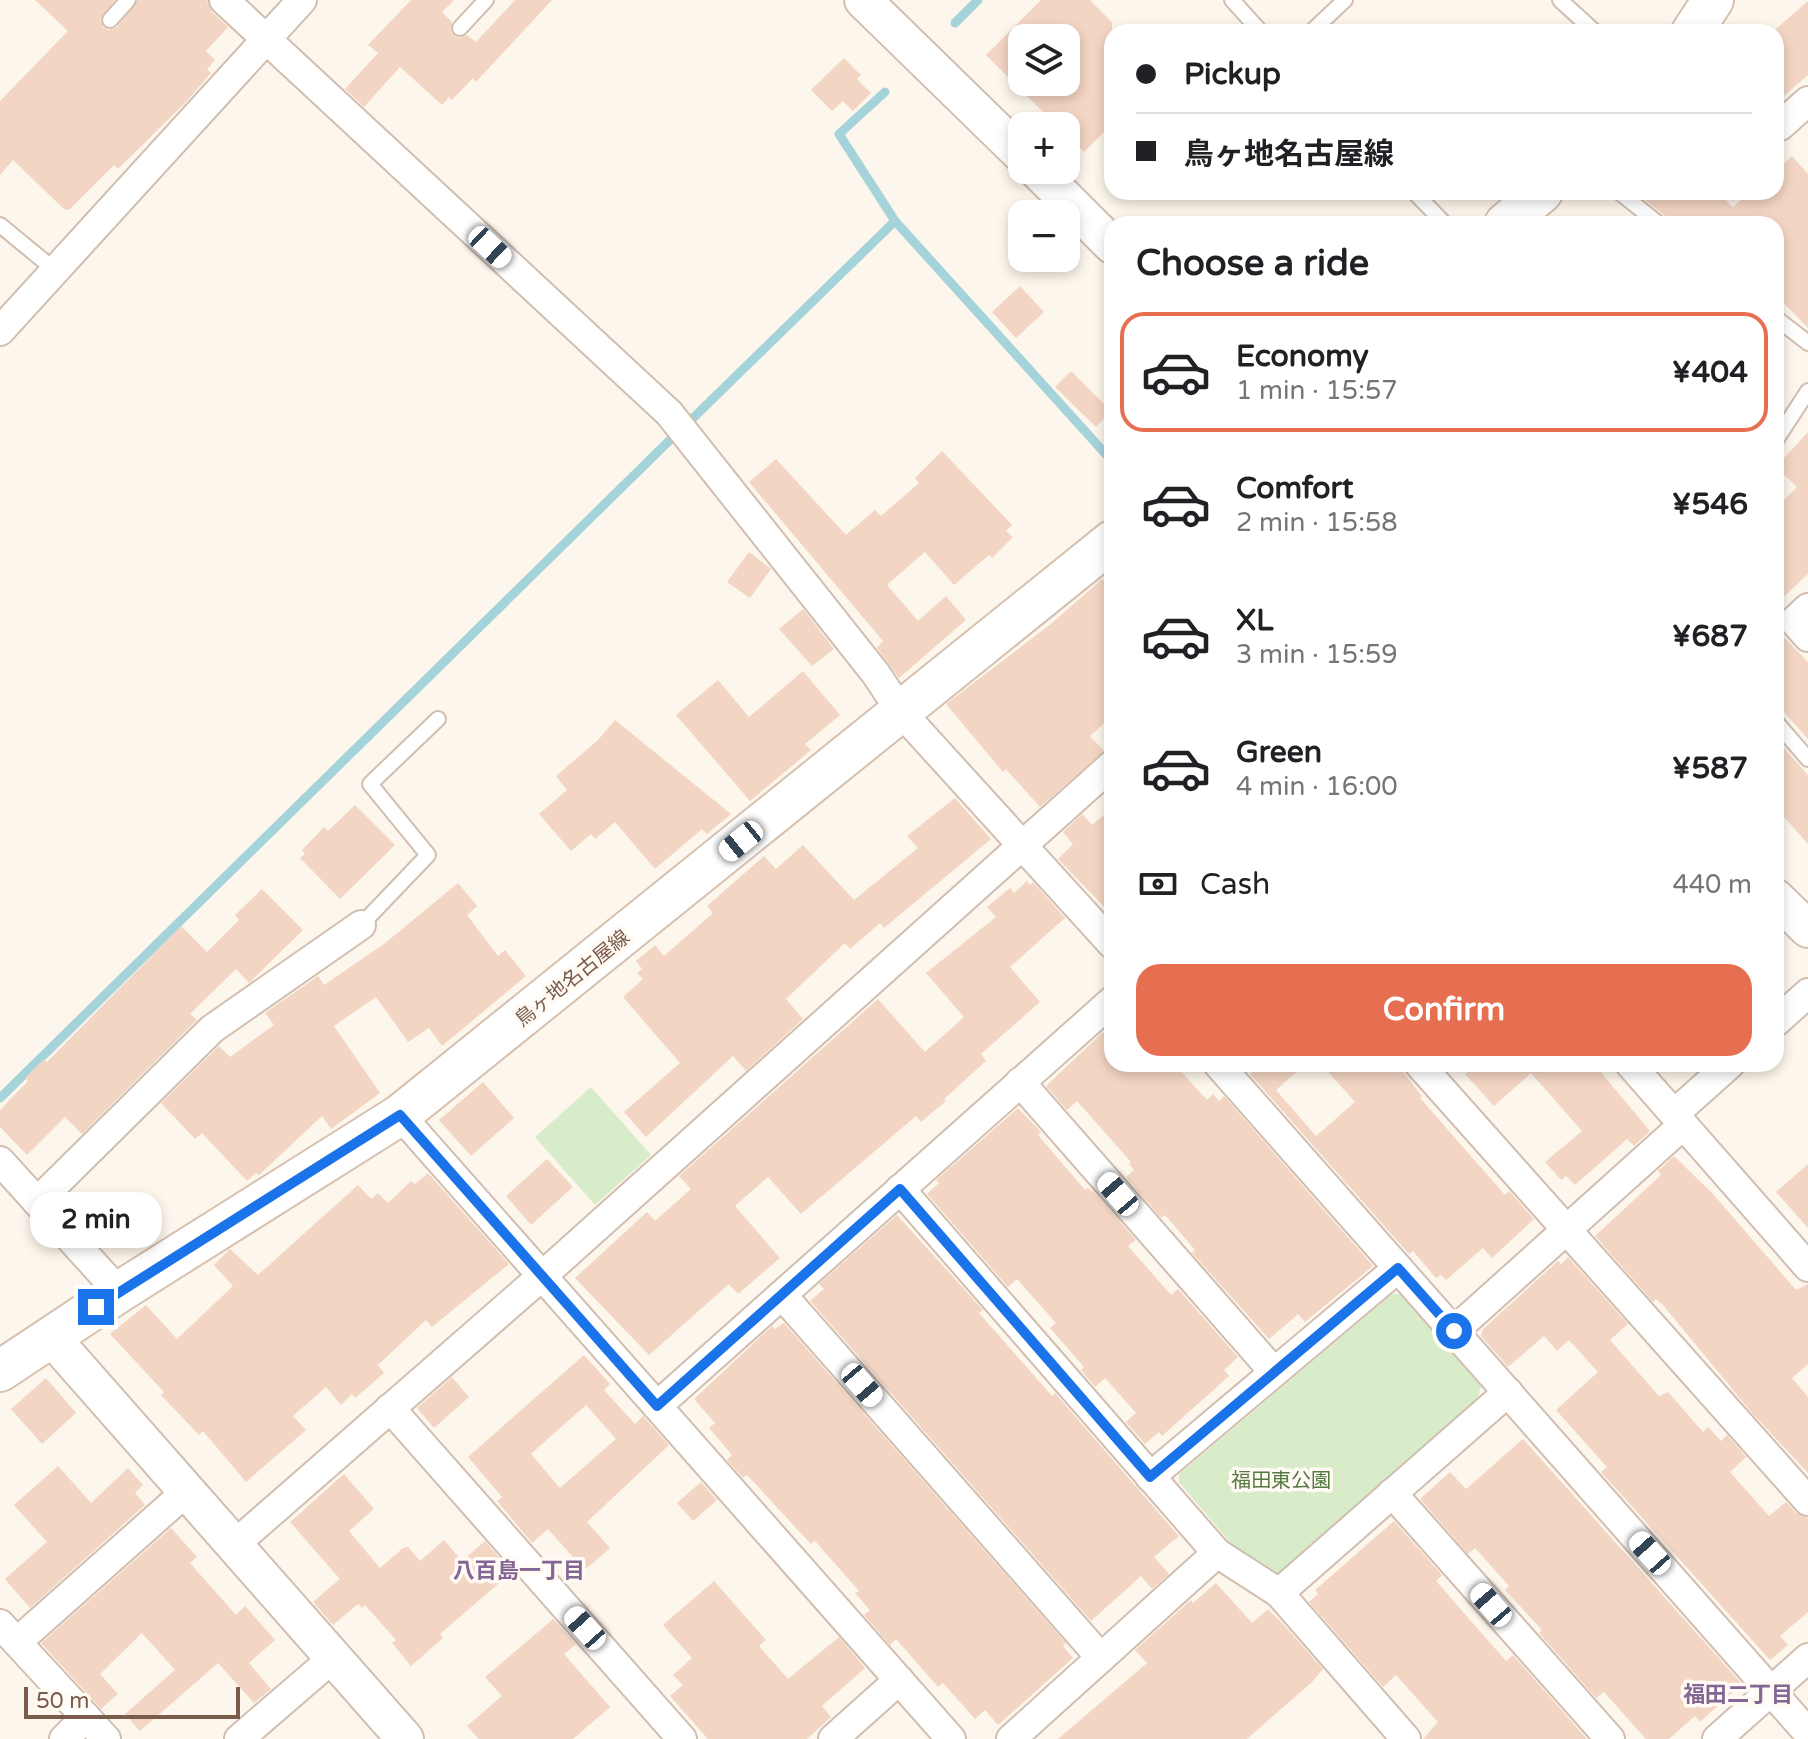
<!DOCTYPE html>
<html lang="en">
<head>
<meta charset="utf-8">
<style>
  body { margin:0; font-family:"Varela Round","Noto Sans JP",sans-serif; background:#f6f6f6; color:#202124; height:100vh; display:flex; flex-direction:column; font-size:30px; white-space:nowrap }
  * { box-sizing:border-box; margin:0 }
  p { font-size:26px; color:#757577 }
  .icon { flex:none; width:44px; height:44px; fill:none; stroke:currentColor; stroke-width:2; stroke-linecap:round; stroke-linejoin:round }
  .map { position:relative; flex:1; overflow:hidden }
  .panel { position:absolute; left:1104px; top:216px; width:680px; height:856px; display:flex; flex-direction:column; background:#fff; border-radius:24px; box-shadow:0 4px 12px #0003 }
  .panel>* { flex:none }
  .hud { position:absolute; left:1104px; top:24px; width:680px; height:176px; border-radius:24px; box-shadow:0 4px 12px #0003; display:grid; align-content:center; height:176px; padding:0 32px; background:#fff }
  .buttons { position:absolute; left:1008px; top:24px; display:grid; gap:16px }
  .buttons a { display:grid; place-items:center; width:72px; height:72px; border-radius:16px; background:#fff; box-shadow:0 4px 12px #0003; font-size:40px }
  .scale { position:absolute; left:24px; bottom:20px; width:216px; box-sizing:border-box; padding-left:8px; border:4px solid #7a5c4d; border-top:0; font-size:22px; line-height:28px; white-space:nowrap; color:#7a5c4d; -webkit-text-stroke:6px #fffaf3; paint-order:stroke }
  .end { position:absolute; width:36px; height:36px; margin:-18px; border:10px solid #1a73e8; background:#fff; box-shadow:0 0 0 4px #fff }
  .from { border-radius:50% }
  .bubble { position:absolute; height:56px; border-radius:24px; background:#fff; box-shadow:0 4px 12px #0003; font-size:26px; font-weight:700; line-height:56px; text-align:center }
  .car { position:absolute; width:24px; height:48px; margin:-24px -12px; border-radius:10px; box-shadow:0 0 6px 2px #0007; background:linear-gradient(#fff 24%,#345 0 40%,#fff 0 76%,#345 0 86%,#fff 0) }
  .hud b { display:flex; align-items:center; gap:28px; height:76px; font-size:30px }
  .hud b+b { border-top:2px solid #e0e0e0 }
  .hud i { width:20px; height:20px; background:#202124 }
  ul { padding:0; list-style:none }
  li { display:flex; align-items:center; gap:24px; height:120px; margin:0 16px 12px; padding:0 16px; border:4px solid transparent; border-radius:24px }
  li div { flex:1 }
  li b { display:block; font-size:30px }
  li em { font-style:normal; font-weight:700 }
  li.active { border-color:#e76f51 }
  li>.icon { width:72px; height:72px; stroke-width:1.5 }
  h2 { padding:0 32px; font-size:36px; line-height:96px }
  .pay { display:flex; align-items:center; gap:20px; height:88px; padding:0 32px; font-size:30px }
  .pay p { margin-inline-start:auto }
  .button { display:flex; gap:16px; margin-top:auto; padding:16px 32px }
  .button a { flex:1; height:92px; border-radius:24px; background:#e76f51; color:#fff; font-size:32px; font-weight:700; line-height:92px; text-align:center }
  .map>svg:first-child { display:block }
  .green { fill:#d8ecc9 }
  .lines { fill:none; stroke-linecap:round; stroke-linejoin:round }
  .stream { stroke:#a5d3da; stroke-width:9 }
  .building { fill:#f3d5c3; fill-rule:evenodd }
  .service-casing { stroke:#d1beb0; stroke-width:18 }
  .minor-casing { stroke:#d1beb0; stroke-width:32 }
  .tertiary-casing { stroke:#d1beb0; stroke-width:40 }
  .secondary-casing { stroke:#d6c0b0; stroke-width:44 }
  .service { stroke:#fff; stroke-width:14 }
  .minor { stroke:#fff; stroke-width:28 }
  .tertiary { stroke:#fff; stroke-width:36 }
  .secondary { stroke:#fff; stroke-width:40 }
  .route { stroke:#1a73e8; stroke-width:10 }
  .labels { text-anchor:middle; stroke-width:7; stroke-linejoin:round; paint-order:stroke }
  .street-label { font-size:20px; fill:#7a5c4d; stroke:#fffaf3 }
  .park-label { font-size:20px; fill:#537a41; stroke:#fffaf3 }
  .neighbourhood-label { font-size:22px; font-weight:bold; fill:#846695; stroke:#fffaf3 }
</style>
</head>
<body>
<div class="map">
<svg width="1808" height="1739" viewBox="0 0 1808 1739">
  <rect width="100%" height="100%" fill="#fdf6ec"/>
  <g class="green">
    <polygon points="591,1087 651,1155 595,1205 535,1137"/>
    <polygon points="1392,1294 1401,1294 1481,1386 1477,1402 1282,1574 1268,1575 1233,1546 1179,1482 1179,1474"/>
  </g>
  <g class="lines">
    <g class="stream">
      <polyline points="955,23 978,0"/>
      <polyline points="885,92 839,134 895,221 1112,461"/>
      <polyline points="689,422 895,221"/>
      <polyline points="0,1098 674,436"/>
    </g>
  </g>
  <g class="building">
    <polygon points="35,0 115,0 100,19 103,27 109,30 117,27 138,0 207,0 212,12 228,27 206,51 215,60 207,69 211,73 185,103 118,169 114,165 69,210 64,209 13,160 0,175 0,101 68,31"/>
    <polygon points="411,0 454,0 442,12 452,22 451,32 459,38 467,35 476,42 515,0 552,0 476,82 473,78 452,100 449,97 442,105 400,67 364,107 345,89 378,53 368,45"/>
    <path d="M1041,0H1090L1112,22V124L1084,152L1066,135V126H1057L986,55ZM1022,38H1066V82H1022Z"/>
    <polygon points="1808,1 1808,75 1776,103 1776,29"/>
    <polygon points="844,58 861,75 857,79 871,93 853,111 843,101 832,111 811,90"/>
    <polygon points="1792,156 1808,174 1808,328 1776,295 1776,224 1669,224 1665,216 1645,200 1652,192 1717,192 1733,207 1750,192 1776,192 1776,170"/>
    <polygon points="1020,286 1044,312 1016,338 992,312"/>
    <polygon points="1071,371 1111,411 1096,427 1055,387"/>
    <polygon points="1808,432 1808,574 1776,604 1776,508 1797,487 1776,467"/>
    <polygon points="942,451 1012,525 1006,531 1013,537 992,558 989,555 954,585 925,552 887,585 918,621 946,596 966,620 899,678 877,648 883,641 749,482 776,459 846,535 875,510 881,516 919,483 915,478"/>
    <polygon points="749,552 771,569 750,598 727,582"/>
    <polygon points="1102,579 1112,590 1112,716 1090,736 1104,751 1040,807 1006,769 1003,772 946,704 1052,623"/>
    <polygon points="803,609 834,649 812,666 779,629"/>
    <polygon points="1776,629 1808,662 1808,739 1776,703"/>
    <polygon points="803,671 840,715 805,744 811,750 750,801 676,715 718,680 749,717"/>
    <polygon points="615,720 731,814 707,834 702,829 655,869 615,822 595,839 591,834 571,851 539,814 567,790 556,776 598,740"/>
    <polygon points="1776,739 1808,775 1808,844 1776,808"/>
    <polygon points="955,798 991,839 884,928 880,923 850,949 845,943 786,999 803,1019 746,1071 733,1056 646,1137 624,1112 680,1063 623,997 643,979 637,973 642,969 636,961 655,945 664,956 713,913 707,906 764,856 776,869 803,845 854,900 918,848 907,836"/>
    <polygon points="355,805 395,845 340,899 300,858 305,854 302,850 324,827 328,831"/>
    <polygon points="1112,808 1112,915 1058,859 1073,844 1063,832 1082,814 1092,825"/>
    <polygon points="1027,881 1030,885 1033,882 1065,918 1010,967 1040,1002 981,1054 986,1061 944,1099 946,1101 921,1122 916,1116 801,1214 768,1177 735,1206 780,1258 738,1294 729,1284 649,1355 575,1278 647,1212 655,1221 691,1189 679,1176 878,999 925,1052 964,1017 926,973 996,917 987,907 1010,888 1014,893"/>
    <polygon points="458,883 477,906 467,915 498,956 505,950 526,976 442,1046 429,1028 408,1042 376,997 334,1026 380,1093 331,1129 322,1116 259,1175 256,1173 247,1181 202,1133 195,1139 161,1103 219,1046 230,1057 274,1025 265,1013 318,976 324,985 384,944"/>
    <polygon points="262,889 303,930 249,983 236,969 190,1014 197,1020 82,1134 65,1117 27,1155 0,1127 0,1110 28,1081 25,1078 44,1059 47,1062 181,926 207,952 239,920 235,915"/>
    <polygon points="1103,1032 1112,1043 1112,1064 1174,1064 1207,1100 1213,1094 1219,1101 1224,1096 1373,1266 1305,1322 1298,1314 1269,1339 1192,1253 1195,1250 1165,1215 1161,1218 1126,1177 1134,1170 1129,1164 1131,1162 1077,1101 1067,1110 1046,1086"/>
    <polygon points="1262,1064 1306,1064 1276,1090 1316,1136 1355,1102 1321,1064 1397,1064 1422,1096 1420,1098 1505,1195 1509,1191 1534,1219 1492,1258 1483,1248 1446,1280 1441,1275 1436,1278 1413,1251 1409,1254 1250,1074"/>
    <polygon points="1476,1064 1594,1064 1650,1131 1634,1146 1627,1139 1575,1185 1566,1176 1561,1180 1545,1162 1582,1131 1531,1073 1494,1106 1465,1074"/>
    <polygon points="483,1082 514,1118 471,1156 439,1120"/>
    <polygon points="1018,1108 1041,1132 1038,1135 1085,1190 1088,1188 1099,1198 1136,1240 1128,1246 1171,1295 1178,1289 1238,1357 1224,1370 1229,1376 1162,1436 1159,1432 1145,1444 1126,1422 1136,1413 1105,1378 1095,1387 1081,1370 1084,1367 1050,1328 1056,1323 1017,1279 1008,1287 927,1194 939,1183 936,1180"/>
    <polygon points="1674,1156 1713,1194 1796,1290 1808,1284 1808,1364 1792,1378 1808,1397 1808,1473 1752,1413 1663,1305 1656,1299 1653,1302 1595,1236 1661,1175 1658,1171"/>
    <polygon points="547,1159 573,1187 531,1225 506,1196"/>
    <polygon points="1808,1164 1808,1228 1776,1192"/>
    <polygon points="428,1173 509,1264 432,1327 426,1320 378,1365 384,1373 355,1398 352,1394 341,1405 326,1387 293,1416 306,1430 246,1482 203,1431 199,1435 161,1395 164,1392 110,1334 146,1305 177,1339 233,1286 214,1265 230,1249 258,1275 358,1185 371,1199 378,1193 388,1203 411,1181 415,1184"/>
    <polygon points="897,1215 983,1310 979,1313 1052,1396 1055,1393 1177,1534 1179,1536 1154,1557 1169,1574 1152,1589 1141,1576 1091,1621 810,1301 824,1289 819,1284"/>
    <polygon points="1568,1257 1628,1324 1610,1340 1659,1396 1668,1392 1703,1432 1708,1427 1721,1441 1727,1435 1746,1457 1730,1472 1769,1516 1786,1502 1796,1513 1808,1518 1808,1612 1780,1636 1788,1645 1770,1660 1601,1472 1607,1467 1556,1410 1598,1372 1569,1340 1557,1351 1544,1336 1508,1367 1481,1336 1483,1329 1558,1261 1561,1264"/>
    <polygon points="784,1323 1066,1643 1063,1646 1073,1658 998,1725 985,1710 975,1719 943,1683 938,1687 896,1639 890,1645 864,1615 870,1610 855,1593 859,1591 815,1541 811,1544 747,1475 743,1478 727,1460 732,1455 709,1428 715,1423 694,1399 772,1326 775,1329"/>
    <path d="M584,1355L610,1384L604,1390L635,1424L643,1416L669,1445L587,1522L610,1548L587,1568L581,1566L548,1529L532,1543L497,1501L502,1497L468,1457ZM586,1405L616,1439L560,1488L531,1454Z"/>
    <polygon points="452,1377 469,1397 434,1428 417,1408"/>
    <polygon points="46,1378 76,1413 42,1444 11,1409"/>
    <polygon points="1523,1439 1742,1684 1700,1722 1695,1716 1669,1739 1646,1739 1604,1692 1596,1698 1539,1633 1542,1630 1505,1590 1509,1586 1475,1548 1468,1554 1420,1499 1450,1472 1466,1489"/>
    <polygon points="58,1466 91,1503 128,1468 143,1485 135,1493 145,1505 30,1608 5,1579 47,1542 14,1505"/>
    <polygon points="344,1474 374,1509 349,1531 380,1568 403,1548 408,1547 420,1561 444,1540 462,1561 485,1541 512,1572 440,1634 443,1638 411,1666 392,1643 396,1640 365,1605 362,1608 358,1604 333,1625 313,1602 340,1579 290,1522"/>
    <polygon points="701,1482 717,1500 693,1521 677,1503"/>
    <polygon points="1394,1521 1442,1575 1436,1581 1506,1661 1513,1655 1587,1739 1423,1739 1438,1722 1396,1675 1383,1687 1309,1602 1318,1594 1315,1590"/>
    <polygon points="171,1528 197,1557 190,1563 236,1615 245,1606 275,1640 249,1663 271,1689 254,1703 218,1663 140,1731 125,1714 175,1670 142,1633 100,1674 118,1694 101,1709 41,1643"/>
    <polygon points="714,1581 766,1640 759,1646 788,1679 839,1637 865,1668 822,1706 831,1717 807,1739 708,1739 670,1696 683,1685 673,1675 692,1658 663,1625"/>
    <polygon points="1216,1583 1252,1623 1268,1609 1284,1625 1323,1669 1312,1682 1247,1739 1058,1739 1147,1663 1135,1650 1191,1600 1193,1603"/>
    <polygon points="553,1619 576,1644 564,1654 610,1707 573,1739 479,1739 467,1726 502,1696 485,1677"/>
  </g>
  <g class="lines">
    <g class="service-casing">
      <g id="service">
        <polyline points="1232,0 1261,32"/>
        <polyline points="1560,0 1595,32"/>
        <polyline points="110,20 128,0"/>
        <polyline points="460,28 486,0"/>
        <polyline points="1311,32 1345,0"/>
        <polyline points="1414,192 1445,224"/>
        <polyline points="1619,192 1659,224"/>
        <polyline points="0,225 56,271"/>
        <polyline points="1776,318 1808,343"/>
        <polyline points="1776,440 1808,391"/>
        <polyline points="1776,722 1808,759"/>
        <polyline points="361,925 428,855 370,784 438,719"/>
      </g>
    </g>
    <g class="minor-casing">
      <g id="minor">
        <polyline points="224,0 669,413 876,674 901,712 1112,944"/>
        <polyline points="1780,126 1808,101"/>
        <polyline points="0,331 302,0"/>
        <polyline points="1808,608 1794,621 1808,637"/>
        <polyline points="1776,1022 1808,993"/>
        <polyline points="1218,1064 1808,1733"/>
        <polyline points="1419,1064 1808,1501"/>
        <polyline points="1630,1064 1808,1267"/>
        <polyline points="1020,1082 1274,1372"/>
        <polyline points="1674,1114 1730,1064"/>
        <polyline points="400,1115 951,1739"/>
        <polyline points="0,1161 119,1292"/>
        <polyline points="900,1189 1217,1553 1279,1593 1406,1739"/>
        <polyline points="37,1202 212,1029 361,925"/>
        <polyline points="782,1295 1101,1658"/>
        <polyline points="1454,1331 1683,1125"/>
        <polyline points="657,1406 1112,1001"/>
        <polyline points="390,1408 682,1739"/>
        <polyline points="1150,1477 1398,1268"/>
        <polyline points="1392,1493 1610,1739"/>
        <polyline points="234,1545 542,1276 1112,765"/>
        <polyline points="1279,1593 1508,1392"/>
        <polyline points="0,1624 106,1739"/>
        <polyline points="17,1642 187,1491"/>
        <polyline points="64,1739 86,1717"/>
        <polyline points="239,1739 333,1658"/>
        <polyline points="833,1739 899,1680"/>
        <polyline points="1011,1739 1217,1553"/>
        <polyline points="1717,1739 1808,1658"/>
      </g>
    </g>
    <g class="tertiary-casing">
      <g id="tertiary">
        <polyline points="863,0 1022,155"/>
        <polyline points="1037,170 1112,245"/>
        <polyline points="1776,898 1808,929"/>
        <polyline points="52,1338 405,1739"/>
      </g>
    </g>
    <g class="secondary-casing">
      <g id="secondary">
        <polyline points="1692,32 1713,0"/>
        <polyline points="1505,224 1542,192"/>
        <polyline points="0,1371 119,1292 400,1115 1112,541"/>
      </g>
    </g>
    <use href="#service" class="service"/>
    <use href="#minor" class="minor"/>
    <use href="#tertiary" class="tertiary"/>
    <use href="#secondary" class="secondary"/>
  </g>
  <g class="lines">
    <polyline class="route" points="96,1307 400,1115 657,1406 900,1189 1150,1477 1398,1268 1454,1331"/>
  </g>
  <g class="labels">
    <g class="street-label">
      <text transform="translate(572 978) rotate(-39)" y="7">鳥ヶ地名古屋線</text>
    </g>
    <g class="park-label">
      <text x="1281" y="1487">福田東公園</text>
    </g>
    <g class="neighbourhood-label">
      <text x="519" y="1578">八百島一丁目</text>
      <text x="1738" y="1702">福田二丁目</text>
    </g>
  </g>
</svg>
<div class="buttons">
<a><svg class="icon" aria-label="layers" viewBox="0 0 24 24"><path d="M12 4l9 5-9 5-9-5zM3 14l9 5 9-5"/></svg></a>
<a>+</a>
<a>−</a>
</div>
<div class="scale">50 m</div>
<i class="end from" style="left:1454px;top:1331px"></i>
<i class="end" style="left:96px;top:1307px"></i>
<div class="bubble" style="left:30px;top:1192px;width:132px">2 min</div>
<i class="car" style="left:490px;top:247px;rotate:133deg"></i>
<i class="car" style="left:741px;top:841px;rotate:231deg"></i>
<i class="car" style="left:1118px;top:1194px;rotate:319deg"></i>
<i class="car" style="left:862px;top:1385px;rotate:139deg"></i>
<i class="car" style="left:1650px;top:1553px;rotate:318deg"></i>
<i class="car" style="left:1491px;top:1605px;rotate:319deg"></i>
<i class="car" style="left:585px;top:1628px;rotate:318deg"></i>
<div class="hud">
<b><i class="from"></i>Pickup</b>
<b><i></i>鳥ヶ地名古屋線</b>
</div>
<section class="panel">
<h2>Choose a ride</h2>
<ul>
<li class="active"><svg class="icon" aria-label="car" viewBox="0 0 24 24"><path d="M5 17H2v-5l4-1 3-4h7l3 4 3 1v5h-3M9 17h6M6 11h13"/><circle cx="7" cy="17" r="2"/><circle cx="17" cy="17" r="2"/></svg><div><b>Economy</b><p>1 min · 15:57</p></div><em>¥404</em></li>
<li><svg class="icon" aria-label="car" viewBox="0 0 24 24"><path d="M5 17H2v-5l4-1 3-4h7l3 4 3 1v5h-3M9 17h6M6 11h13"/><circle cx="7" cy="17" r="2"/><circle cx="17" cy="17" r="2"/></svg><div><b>Comfort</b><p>2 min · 15:58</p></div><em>¥546</em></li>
<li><svg class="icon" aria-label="car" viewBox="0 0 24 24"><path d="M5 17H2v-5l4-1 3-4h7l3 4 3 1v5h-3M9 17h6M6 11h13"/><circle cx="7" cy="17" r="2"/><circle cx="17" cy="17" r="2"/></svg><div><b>XL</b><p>3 min · 15:59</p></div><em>¥687</em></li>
<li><svg class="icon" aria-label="car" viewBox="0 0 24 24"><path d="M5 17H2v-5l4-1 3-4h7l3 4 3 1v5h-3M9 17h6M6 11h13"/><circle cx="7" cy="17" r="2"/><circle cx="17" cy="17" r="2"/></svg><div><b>Green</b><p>4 min · 16:00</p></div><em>¥587</em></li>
</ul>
<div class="pay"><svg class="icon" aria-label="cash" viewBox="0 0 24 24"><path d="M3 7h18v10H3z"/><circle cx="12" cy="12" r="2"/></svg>Cash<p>440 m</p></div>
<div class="button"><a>Confirm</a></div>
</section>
</div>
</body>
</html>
